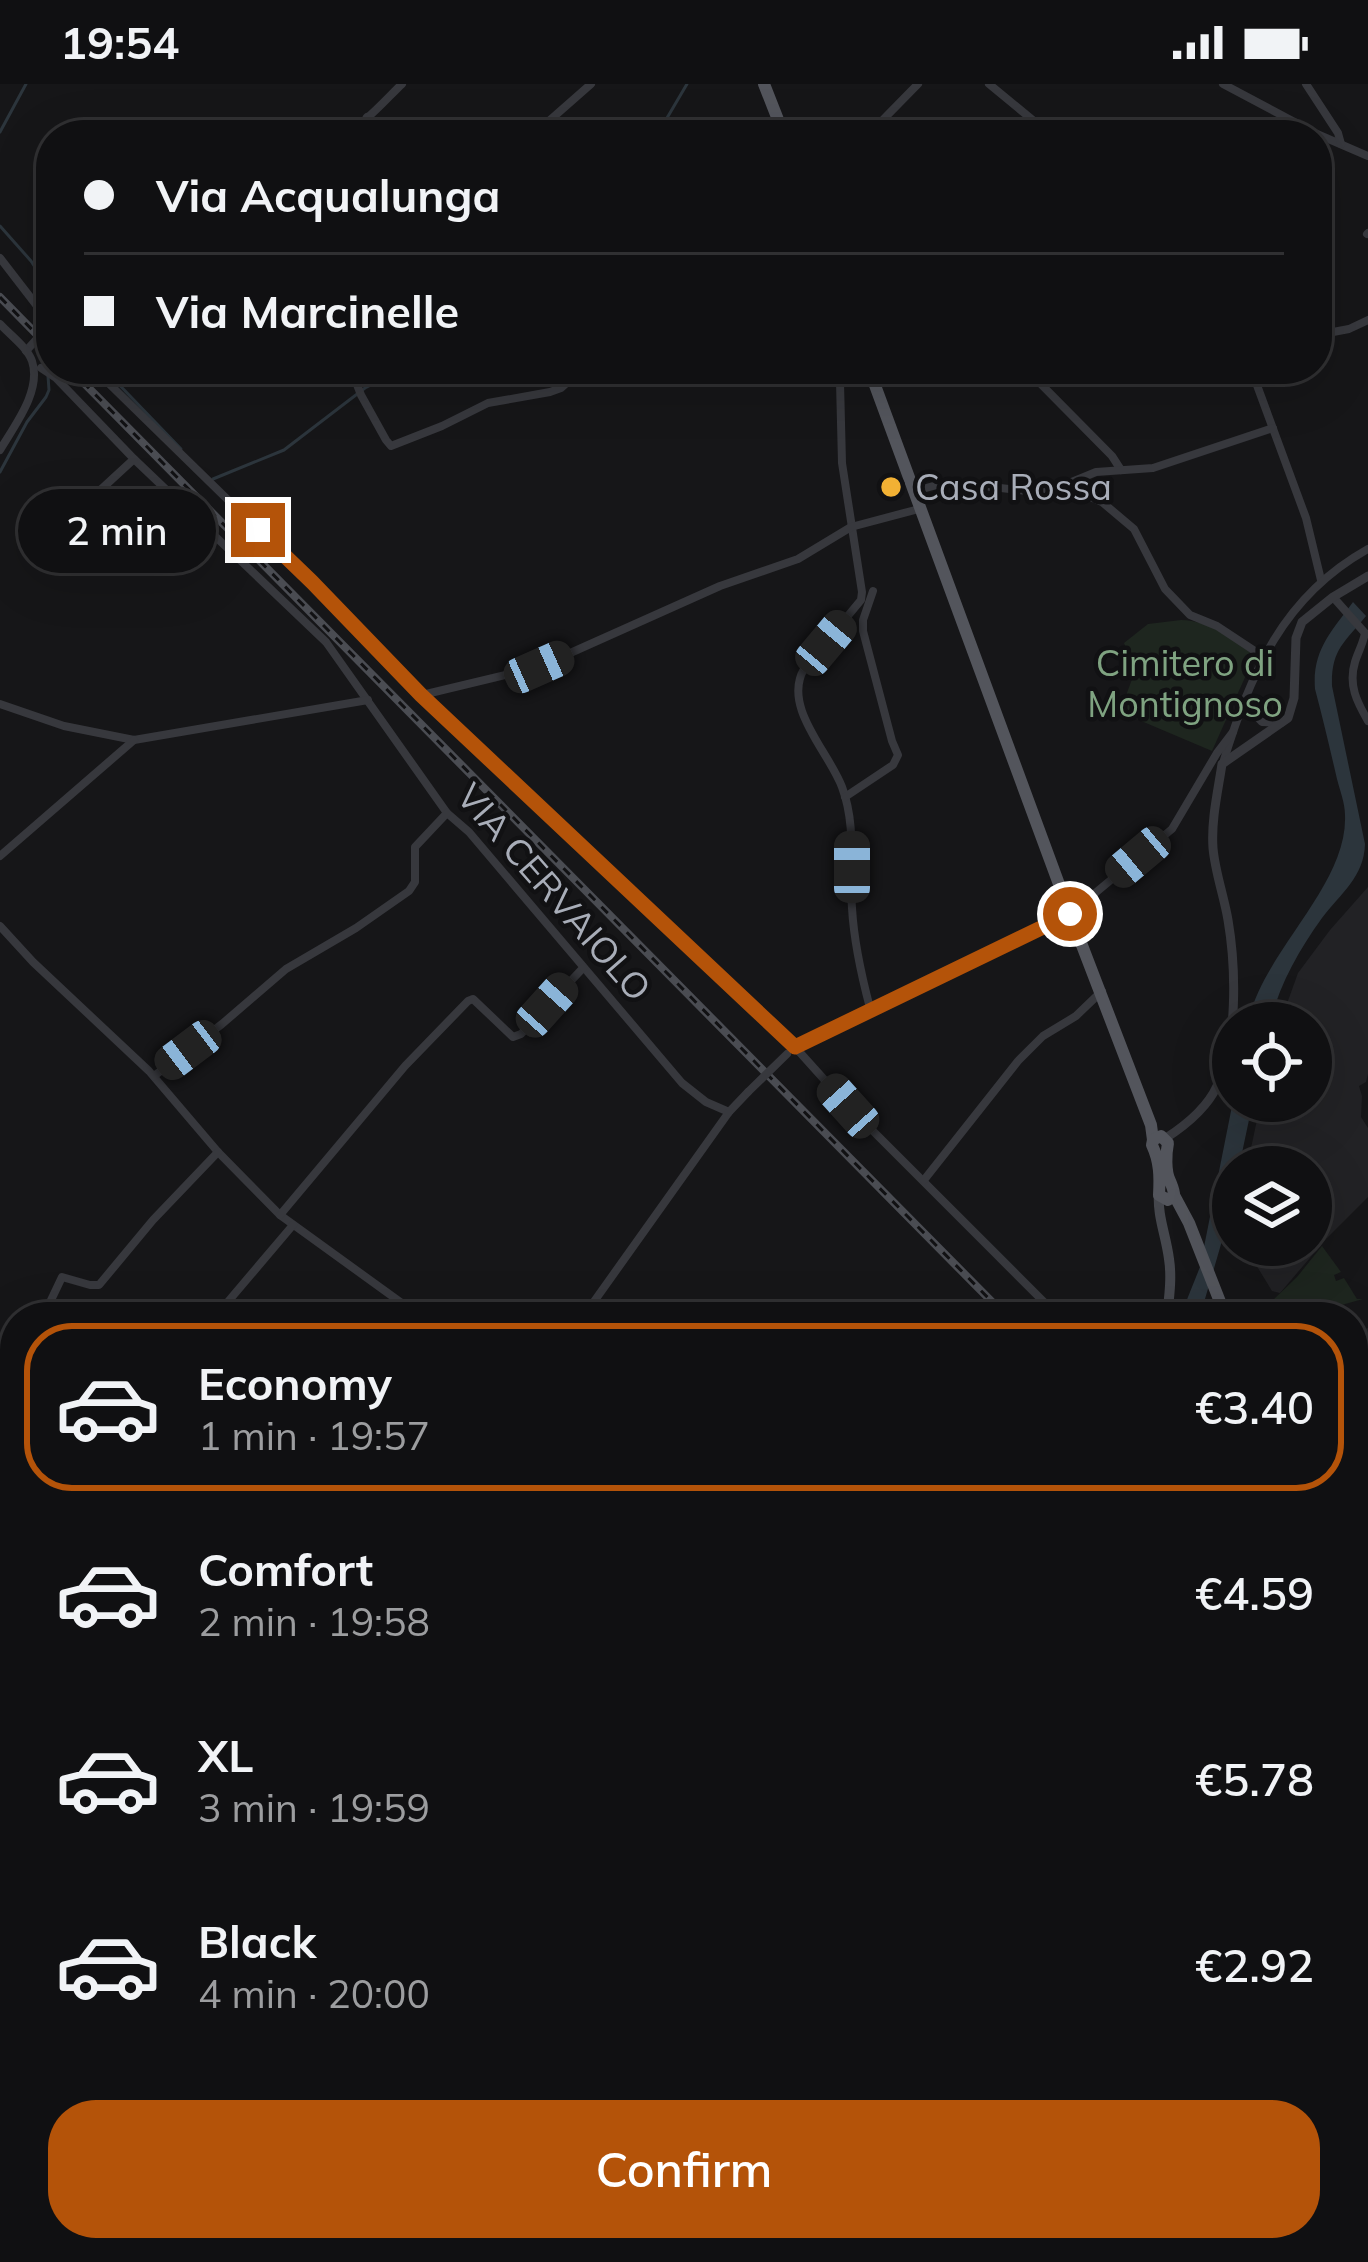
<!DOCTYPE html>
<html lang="en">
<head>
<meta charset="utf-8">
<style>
  body { margin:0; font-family:Mulish,sans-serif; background:#1e1e20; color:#f1f3f6; height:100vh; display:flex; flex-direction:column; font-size:45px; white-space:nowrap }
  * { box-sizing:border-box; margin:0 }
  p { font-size:39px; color:#9c9d9f }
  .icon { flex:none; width:66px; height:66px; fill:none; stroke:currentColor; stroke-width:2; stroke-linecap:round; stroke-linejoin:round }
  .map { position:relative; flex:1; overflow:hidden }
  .side { position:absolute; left:0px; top:1218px; width:1368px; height:960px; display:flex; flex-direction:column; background:#101012; border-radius:48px 48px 0 0; box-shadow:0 12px 48px #0002,0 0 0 3px #303032 }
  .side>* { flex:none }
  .guide { position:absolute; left:36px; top:36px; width:1296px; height:264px; border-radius:48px; box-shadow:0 12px 48px #0002,0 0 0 3px #303032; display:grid; align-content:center; height:264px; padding:0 48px; background:#101012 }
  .tools { position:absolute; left:1212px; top:918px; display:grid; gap:24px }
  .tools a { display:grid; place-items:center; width:120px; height:120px; border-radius:50%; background:#101012; box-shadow:0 12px 48px #0002,0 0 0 3px #303032; font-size:60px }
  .end { position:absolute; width:54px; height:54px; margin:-27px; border:15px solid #b45309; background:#fff; box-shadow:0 0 0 6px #fff }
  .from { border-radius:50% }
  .bubble { position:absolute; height:84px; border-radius:42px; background:#101012; box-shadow:0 12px 48px #0002,0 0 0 3px #303032; font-size:39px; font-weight:600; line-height:84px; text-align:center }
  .car { position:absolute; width:36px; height:72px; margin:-36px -18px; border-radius:15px; box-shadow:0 0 9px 3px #0007; background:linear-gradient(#222 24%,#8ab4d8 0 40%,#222 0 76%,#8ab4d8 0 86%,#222 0) }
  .guide b { display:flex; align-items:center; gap:42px; height:114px; font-size:45px }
  .guide b+b { border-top:3px solid #303032 }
  .guide i { width:30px; height:30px; background:#f1f3f6 }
  ul { padding:21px 0 0; list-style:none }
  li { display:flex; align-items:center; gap:36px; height:168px; margin:0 24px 18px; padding:0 24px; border:6px solid transparent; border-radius:48px }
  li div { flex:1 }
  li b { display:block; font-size:45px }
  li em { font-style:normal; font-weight:600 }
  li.on { border-color:#b45309 }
  li>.icon { width:108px; height:108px; stroke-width:1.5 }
  .primary-button { display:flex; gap:24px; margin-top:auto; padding:24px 48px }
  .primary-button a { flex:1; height:138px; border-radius:48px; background:#b45309; color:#fff; font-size:48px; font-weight:600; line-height:138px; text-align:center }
  .status { display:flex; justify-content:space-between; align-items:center; height:84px; padding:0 60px; background:#101012; direction:ltr }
  .status svg { height:33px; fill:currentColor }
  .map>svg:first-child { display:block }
  .built { fill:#222225 }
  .green { fill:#1e261f }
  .water { fill:#2c353c }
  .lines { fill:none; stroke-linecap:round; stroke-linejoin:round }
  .stream { stroke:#2c353c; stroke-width:3 }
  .minor { stroke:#37383d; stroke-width:8 }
  .tertiary { stroke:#37383d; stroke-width:9 }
  .secondary { stroke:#45474d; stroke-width:10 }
  .primary { stroke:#53555c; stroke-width:12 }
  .rail-casing { stroke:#4a4c52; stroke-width:8 }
  .rail { stroke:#111113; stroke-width:3; stroke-dasharray:9; stroke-linecap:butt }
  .minor-bridge { stroke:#37383d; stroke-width:8 }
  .route { stroke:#b45309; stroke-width:15 }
  .poi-dot { fill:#f2b134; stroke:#111113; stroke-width:4.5 }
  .labels { text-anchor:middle; stroke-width:9; stroke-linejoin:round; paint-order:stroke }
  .poi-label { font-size:36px; fill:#a8adb8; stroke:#111113; text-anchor:start }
  .park-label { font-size:36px; fill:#7fa381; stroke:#111113 }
  .street-label { font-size:36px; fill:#a8adb8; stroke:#111113 }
</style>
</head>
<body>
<div class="status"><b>19:54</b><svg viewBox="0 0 49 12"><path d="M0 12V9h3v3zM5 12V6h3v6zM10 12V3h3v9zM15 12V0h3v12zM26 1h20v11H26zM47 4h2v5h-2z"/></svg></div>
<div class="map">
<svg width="1368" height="2178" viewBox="0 0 1368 2178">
  <rect width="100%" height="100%" fill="#161618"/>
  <g class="built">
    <polygon points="1368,803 1368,990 1366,998 1359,1002 1362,1012 1361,1033 1368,1044 1368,1113 1326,1155 1280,1209 1272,1207 1244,1161 1311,1161 1311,1083 1247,1083 1261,1017 1311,1017 1311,939 1280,939 1298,889 1330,846"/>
    <polygon points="1368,1244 1368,1539 1353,1521 1353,1249"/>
  </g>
  <g class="green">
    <path d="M1181,536C1211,537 1232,554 1255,571L1212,667L1120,628L1135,587L1124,559L1148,540Z"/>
    <polygon points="1322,1162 1341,1188 1334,1191 1336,1197 1344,1194 1357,1215 1363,1215 1299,1233 1266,1233 1273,1216 1297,1193"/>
    <polygon points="1038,2163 1156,2163 1150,2178 1054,2178"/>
  </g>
  <g class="water">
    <path d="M1353,518L1366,532C1344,559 1331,566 1332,602L1365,760C1364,793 1341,809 1322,834C1299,866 1279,901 1270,939H1248C1262,868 1348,802 1345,731C1345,719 1340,707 1337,695C1330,665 1323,635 1315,605C1312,566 1332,547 1353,518Z"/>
    <path d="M1233,1017H1253L1239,1083H1233C1233,1135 1213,1183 1200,1233H1180L1200,1183Z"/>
  </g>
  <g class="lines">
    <g class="stream">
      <polyline points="0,48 26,0"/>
      <polyline points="657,51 687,0"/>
      <polyline points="0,142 31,177 51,208"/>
      <polyline points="47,282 46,268 51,262"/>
      <polyline points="104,285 181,365"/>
      <polyline points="68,295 85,286"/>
      <polyline points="0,388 27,338 46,313 49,306 48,292"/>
      <polyline points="213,395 284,366 365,304 402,285"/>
      <polyline points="1353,1515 1368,1533"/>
      <polyline points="0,1947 15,1970"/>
      <polyline points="111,2163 116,2178"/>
    </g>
    <g class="minor">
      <polyline points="989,0 1051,51"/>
      <polyline points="1223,0 1317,50 1368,72"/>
      <polyline points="1306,0 1338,49 1341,60"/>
      <polyline points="367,33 382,51"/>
      <path d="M275,51C303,36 317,56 341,50C361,45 387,14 402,0"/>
      <polyline points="533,51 591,0"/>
      <polyline points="868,51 918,0"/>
      <polyline points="1367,150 1368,149"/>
      <polyline points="0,174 44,231 45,246 26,267"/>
      <path d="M0,240C10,251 27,263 32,277C42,307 14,342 0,366"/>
      <polyline points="1317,251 1349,245 1368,236"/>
      <polyline points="41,284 56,294 134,375 326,558 447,729 469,748 682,999 706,1018 729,1028"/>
      <polyline points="94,285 312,498 421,611 795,963 848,1022 1059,1233"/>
      <polyline points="351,285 361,311 386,356 391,362 442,342 488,319 550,308 561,304 582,285"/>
      <path d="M834,285L840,298L842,379L862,508L861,516L804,585C782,623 829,668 842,703C857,743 849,783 852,824C854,859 861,890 870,924"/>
      <polyline points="1026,285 1112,372 1121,386"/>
      <polyline points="1251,285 1306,434 1321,496"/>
      <polyline points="134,375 96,410 135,452"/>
      <polyline points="1066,402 1102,418 1134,445 1165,505 1190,531 1217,542 1264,573"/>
      <polyline points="915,407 948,398 1035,408 1057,404 1096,388 1153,384 1273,344"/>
      <path d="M1333,513L1365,549C1363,560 1358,568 1355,578C1348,601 1357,618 1368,637"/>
      <polyline points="422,611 539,583 720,502 798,475 851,443 919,425"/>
      <polyline points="1246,618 1249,625 1262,638 1281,639"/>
      <polyline points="0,620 64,642 134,656 368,616"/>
      <path d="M1223,679C1251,589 1282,513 1368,465"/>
      <polyline points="845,713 893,681 898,671 892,657 863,547 863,536 873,507"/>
      <polyline points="0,772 134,656"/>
      <polyline points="0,842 33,878 149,987 218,1068 280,1131 421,1233"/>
      <polyline points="793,965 870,924 1070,830 1172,745 1217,669 1233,648"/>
      <polyline points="154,992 222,940 286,885 356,844 409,807 415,798 415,763 447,729"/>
      <polyline points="924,1096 1018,977 1043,952 1076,932 1102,907"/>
      <polyline points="280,1131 405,982 468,917 473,915 513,953 521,950 583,884"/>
      <polyline points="43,1233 62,1193 90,1201 99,1201 153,1136 218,1068"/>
      <polyline points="215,1233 293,1141"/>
      <polyline points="583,1233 729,1028 748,1008"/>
      <polyline points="6,1302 15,1286"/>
      <polyline points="0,1426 15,1442"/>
      <polyline points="1353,1608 1368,1622"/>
      <polyline points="1353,1801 1368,1813"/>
      <polyline points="0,1818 15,1803"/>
      <polyline points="0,1973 15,1997"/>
      <polyline points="92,2163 99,2178"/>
      <polyline points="919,2163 937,2178"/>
      <polyline points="1316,2163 1319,2178"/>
      <polyline points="291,2178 300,2163"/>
      <polyline points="752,2178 764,2163"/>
      <polyline points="884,2178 890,2163"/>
    </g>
    <path class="tertiary" d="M1166,1054C1186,1041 1207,1024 1217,1002C1238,959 1236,883 1228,836C1224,812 1215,788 1213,764C1211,736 1218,707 1222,680L1288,634L1294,614L1296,554L1302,538L1333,513L1368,492"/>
    <g class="secondary">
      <path d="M1159,1108C1157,1132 1166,1151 1169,1175C1172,1194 1169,1214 1167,1233"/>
      <polyline points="871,2178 877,2163"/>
    </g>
    <g class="primary">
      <polyline points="764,0 784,51"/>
      <polyline points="869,285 1070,830 1151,1041 1153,1056"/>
      <path d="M1161,1052L1168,1059C1166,1069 1165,1087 1170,1097C1172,1102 1174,1106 1174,1111L1168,1116L1159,1111C1160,1093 1160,1078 1152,1061L1153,1056Z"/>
      <polyline points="1174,1111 1189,1139 1226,1233"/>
      <polyline points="1353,1532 1368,1549"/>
    </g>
    <g class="rail-casing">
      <g id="rail">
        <polyline points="0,213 51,265"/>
        <polyline points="70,285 1007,1233"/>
        <polyline points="1353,1572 1368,1587"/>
      </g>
    </g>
    <use href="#rail" class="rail"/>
    <polyline class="minor-bridge" points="748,1008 787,970"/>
  </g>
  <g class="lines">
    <polyline class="route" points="258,446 312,498 421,611 795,963 1070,830"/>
  </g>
  <circle class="poi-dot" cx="891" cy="403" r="12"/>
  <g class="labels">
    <g class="poi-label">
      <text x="915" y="416">Casa Rossa</text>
    </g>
    <g class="park-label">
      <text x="1185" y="592">Cimitero di<tspan x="1185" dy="41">Montignoso</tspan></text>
    </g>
    <g class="street-label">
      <text transform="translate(554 808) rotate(49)" y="13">VIA CERVAIOLO</text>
    </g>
  </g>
</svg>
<div class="tools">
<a><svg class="icon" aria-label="locate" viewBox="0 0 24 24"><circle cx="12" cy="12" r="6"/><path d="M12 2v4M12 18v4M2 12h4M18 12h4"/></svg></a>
<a><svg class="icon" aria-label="layers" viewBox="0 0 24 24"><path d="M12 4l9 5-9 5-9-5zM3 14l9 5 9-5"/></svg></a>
</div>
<i class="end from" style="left:1070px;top:830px"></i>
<i class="end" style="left:258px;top:446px"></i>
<div class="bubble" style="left:18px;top:405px;width:198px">2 min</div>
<i class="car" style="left:826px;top:559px;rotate:40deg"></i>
<i class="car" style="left:539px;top:583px;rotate:66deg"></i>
<i class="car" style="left:1138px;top:773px;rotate:230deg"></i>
<i class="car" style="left:852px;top:783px;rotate:0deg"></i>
<i class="car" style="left:547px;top:921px;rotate:42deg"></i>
<i class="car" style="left:188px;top:966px;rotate:233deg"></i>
<i class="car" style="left:848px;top:1022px;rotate:318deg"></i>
<div class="guide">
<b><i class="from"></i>Via Acqualunga</b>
<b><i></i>Via Marcinelle</b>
</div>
<section class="side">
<ul>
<li class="on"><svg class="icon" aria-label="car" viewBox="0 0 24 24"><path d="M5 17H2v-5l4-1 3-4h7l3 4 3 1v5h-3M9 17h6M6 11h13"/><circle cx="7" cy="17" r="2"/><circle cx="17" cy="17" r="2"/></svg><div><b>Economy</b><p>1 min · 19:57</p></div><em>€3.40</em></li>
<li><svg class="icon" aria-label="car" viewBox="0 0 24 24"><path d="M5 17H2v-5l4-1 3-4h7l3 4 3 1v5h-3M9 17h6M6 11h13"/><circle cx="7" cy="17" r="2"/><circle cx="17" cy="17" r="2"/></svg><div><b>Comfort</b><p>2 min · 19:58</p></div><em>€4.59</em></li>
<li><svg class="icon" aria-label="car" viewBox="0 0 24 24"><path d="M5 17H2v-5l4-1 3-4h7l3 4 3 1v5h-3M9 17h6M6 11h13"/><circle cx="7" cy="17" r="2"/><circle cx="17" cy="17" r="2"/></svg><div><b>XL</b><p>3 min · 19:59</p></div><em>€5.78</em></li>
<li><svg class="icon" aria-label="car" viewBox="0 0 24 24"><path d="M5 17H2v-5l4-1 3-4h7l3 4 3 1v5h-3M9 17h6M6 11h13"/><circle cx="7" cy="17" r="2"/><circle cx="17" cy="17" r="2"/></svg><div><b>Black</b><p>4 min · 20:00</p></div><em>€2.92</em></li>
</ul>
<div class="primary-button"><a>Confirm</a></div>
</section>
</div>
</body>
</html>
